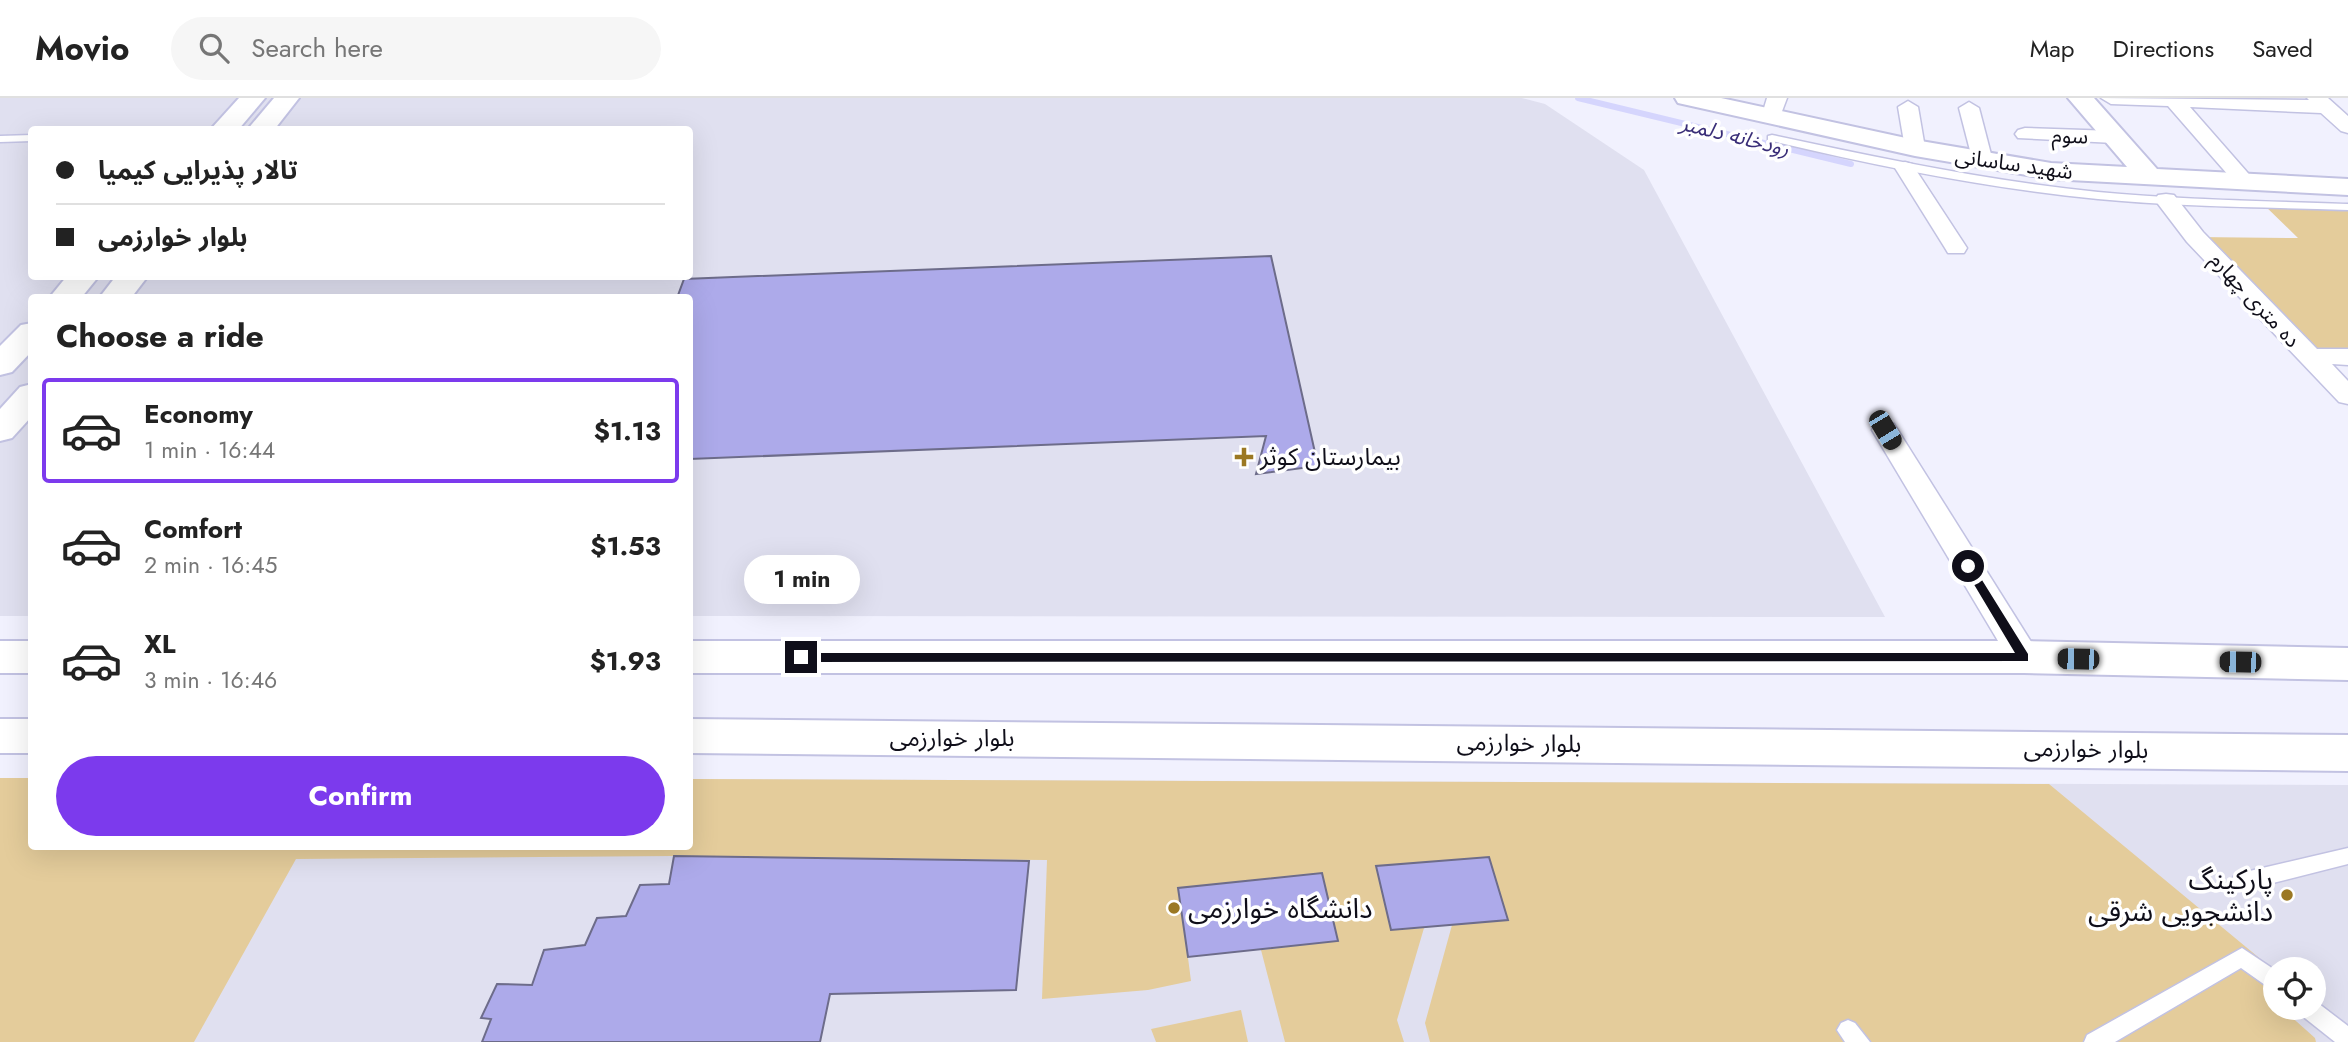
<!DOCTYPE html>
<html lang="en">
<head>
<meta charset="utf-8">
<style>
  body { margin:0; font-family:Jost,"Noto Sans Arabic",sans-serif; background:#f6f6f6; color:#222; height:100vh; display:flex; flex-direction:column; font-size:26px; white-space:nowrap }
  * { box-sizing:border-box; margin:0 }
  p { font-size:23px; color:#767676 }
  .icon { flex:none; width:38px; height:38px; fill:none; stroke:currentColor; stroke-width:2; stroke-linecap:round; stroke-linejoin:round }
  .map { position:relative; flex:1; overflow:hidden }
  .side { position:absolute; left:28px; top:196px; width:665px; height:556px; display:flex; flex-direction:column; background:#fff; border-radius:7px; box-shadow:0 7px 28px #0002 }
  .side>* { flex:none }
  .guide { position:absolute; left:28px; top:28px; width:665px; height:154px; border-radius:7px; box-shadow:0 7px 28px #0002; display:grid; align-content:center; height:154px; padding:0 28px; background:#fff }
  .fabs { position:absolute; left:2263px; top:859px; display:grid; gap:14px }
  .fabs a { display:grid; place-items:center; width:63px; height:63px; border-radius:50%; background:#fff; box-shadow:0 7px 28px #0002; font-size:35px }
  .end { position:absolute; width:32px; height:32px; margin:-16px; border:9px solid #0f0e19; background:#fff; box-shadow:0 0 0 4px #fff }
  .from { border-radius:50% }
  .bubble { position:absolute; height:49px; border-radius:24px; background:#fff; box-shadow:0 7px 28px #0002; font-size:23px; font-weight:700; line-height:49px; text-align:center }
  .car { position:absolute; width:21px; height:42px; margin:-21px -10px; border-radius:9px; box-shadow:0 0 5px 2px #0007; background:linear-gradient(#222 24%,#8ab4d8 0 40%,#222 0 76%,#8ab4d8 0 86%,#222 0) }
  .guide b { display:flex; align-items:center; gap:24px; height:66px; font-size:26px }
  .guide b+b { border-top:2px solid #e0e0e0 }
  .guide i { width:18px; height:18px; background:#222 }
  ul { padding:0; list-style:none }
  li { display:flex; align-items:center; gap:21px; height:105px; margin:0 14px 10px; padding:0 14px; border:4px solid transparent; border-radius:7px }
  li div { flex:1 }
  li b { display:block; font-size:26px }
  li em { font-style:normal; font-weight:700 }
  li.selected { border-color:#7c3aed }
  li>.icon { width:63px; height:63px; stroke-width:1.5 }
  h2 { padding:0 28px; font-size:32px; line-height:84px }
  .action { display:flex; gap:14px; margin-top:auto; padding:14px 28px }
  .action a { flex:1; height:80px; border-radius:42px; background:#7c3aed; color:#fff; font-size:28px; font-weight:700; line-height:80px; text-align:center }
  header { display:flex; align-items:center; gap:42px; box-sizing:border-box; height:98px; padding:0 35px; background:#fff; border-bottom:2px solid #e0e0e0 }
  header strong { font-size:33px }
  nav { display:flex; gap:38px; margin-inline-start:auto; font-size:24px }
  .search { width:490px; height:63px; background:#f6f6f6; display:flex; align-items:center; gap:18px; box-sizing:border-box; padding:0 24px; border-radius:38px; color:#767676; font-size:26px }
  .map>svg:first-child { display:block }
  .built { fill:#e0e0f0; fill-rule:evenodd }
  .green { fill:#e4cc9b }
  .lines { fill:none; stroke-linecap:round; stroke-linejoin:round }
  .stream { stroke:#d5d5fd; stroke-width:6 }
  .building { fill:#adaaea; stroke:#6d6c8a; stroke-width:2 }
  .lane-casing { stroke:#c2c2e2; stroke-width:3 }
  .street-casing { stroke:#c2c2e2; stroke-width:3 }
  .secondary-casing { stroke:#c2c2e2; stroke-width:4 }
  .lane { fill:#fff; fill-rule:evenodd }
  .street { fill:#fff; fill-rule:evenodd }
  .secondary { fill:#fff; fill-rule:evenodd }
  .route { fill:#0f0e19 }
  .poi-dot { fill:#9b7823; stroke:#fff; stroke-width:2.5 }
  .labels { text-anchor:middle; stroke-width:7; stroke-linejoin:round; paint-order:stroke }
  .far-water-label { font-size:21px; font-style:italic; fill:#3a2e78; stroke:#fff }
  .far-street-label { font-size:21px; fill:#0f0e19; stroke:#fff }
  .poi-label { font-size:24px; fill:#0f0e19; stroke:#fff; text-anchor:start }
  .street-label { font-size:24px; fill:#0f0e19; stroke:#fff }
  .near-poi-label { font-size:28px; fill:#0f0e19; stroke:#fff; text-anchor:end }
</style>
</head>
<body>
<header>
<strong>Movio</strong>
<div class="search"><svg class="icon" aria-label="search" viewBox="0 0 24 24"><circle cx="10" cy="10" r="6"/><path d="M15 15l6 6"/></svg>Search here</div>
<nav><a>Map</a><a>Directions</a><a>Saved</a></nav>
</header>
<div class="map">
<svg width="2348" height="944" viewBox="0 0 2348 944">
  <rect width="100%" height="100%" fill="#f1f1fe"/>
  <g class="built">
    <path d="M0,0H1522L1545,6L1644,72L1885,519L690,518V200H32L31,518H0ZM32,32H690V178H32Z"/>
    <path d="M0,680H31L32,749H690V681L2348,687V944H0ZM2275,872H2314V910H2275Z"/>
  </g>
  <g class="green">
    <polygon points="2261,104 2348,108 2348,250 2299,250 2195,139 2298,140"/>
    <polygon points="0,680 31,680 32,749 690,749 690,681 2049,686 2275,873 2275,910 2297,910 2287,915 2315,940 2316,944 1430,944 1425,925 1452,827 1508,822 1489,759 1376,768 1391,832 1424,830 1397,922 1404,944 1285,944 1261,852 1337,843 1322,775 1179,790 1191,883 1148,892 1042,901 1047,762 674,758 296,761 194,944 0,944"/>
    <polygon points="1241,912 1248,944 1156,944 1151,931"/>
  </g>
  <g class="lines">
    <polyline class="stream" points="1578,0 1851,66"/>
  </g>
  <g class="building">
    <polygon points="1271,158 1318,368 1256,376 1266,338 690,361 690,200 677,200 684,181"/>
    <polygon points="674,758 1029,763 1016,892 830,896 820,944 482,944 491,921 481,920 497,886 532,887 544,852 585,847 597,820 626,818 640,787 669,786"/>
    <polygon points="1489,759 1508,822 1391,832 1376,768"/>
    <polygon points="1322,775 1338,843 1188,859 1178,790"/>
  </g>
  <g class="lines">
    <g class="lane-casing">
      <g id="lane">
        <polygon points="32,37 32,43 0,44 0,38"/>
        <path d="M1772,37C1879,60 1988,83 2098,94C2181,102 2265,103 2348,106V112C2265,109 2181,109 2098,101C1988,90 1876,68 1768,42V38Z"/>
        <polygon points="2348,750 2348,766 2241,793 2234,790 2231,784 2234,778 2241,775"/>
        <polygon points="2242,850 2275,872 2275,894 2241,870 2115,944 2084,944 2087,937"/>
        <polygon points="2314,902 2348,928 2348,944 2335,944 2301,917 2298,910 2314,910"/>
        <polygon points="1848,922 1855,925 1870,944 1845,944 1837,932 1841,925"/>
      </g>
    </g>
    <g class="street-casing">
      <g id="street">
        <polygon points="1767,0 1787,0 1778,24 1764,24 1761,20"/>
        <polygon points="2101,0 2309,2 2307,0 2328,0 2348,18 2348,35 2341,33 2321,15 2190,9 2254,82 2250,86 2236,86 2168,8 2111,6"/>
        <polygon points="1908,3 1918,9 1925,50 1922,54 1908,54 1905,50 1898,9"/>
        <polygon points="1969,4 1979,10 1993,64 1990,68 1976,68 1973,64 1959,10"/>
        <polygon points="2025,30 2114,33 2121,35 2124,39 2121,43 2114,45 2018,40 2015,36 2018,32"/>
        <polygon points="1905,64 1912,66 1967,150 1964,155 1948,155 1945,150 1895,70 1898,66"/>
        <polygon points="2166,96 2174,97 2203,134 2317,251 2348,251 2348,267 2332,266 2348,283 2348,306 2339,304 2187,144 2155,102 2158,97"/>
        <polygon points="1885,323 1894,326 2035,550 2040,559 2035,568 2024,571 2013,568 1872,332 1876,326"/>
      </g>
    </g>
    <g class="secondary-casing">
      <g id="secondary">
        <polygon points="239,0 265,0 238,32 210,32"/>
        <polygon points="274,0 299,0 274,32 247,32"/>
        <polygon points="1675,0 1721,0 1915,42 2051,65 2127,69 2068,0 2094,0 2157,71 2348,81 2348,97 2051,81 1915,58 1687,7 1678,5"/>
        <polygon points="67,178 99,178 81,200 49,200"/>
        <polygon points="116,178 148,178 131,200 99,200"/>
        <polygon points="32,225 32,253 12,274 0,277 0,248 21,227"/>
        <polygon points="32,286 32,318 12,340 0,343 0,311 20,289"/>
        <rect x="0" y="543" width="32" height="32"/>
        <polygon points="690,543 2024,543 2348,550 2348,582 2024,575 690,575"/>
        <rect x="0" y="621" width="32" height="34"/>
        <polygon points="690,621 2348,637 2348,673 690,655"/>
      </g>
    </g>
    <use href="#lane" class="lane"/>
    <use href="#street" class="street"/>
    <use href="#secondary" class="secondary"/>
  </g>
  <polygon class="route" points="1968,464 1972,466 2028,556 2028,563 801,564 795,559 801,555 2015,555 1963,468"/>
  <g class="poi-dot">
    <path d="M1240.5 348.5h7v7h7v7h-7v7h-7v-7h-7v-7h7z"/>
    <circle cx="2287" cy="797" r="7"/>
    <circle cx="1174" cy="810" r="7"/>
  </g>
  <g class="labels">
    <g class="far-water-label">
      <text transform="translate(1735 38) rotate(14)" y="7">رودخانه دلمبر</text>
    </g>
    <g class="far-street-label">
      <text transform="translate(2070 38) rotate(2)" y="7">سوم</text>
      <text transform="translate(2014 66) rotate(8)" y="7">شهید ساسانی</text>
      <text transform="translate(2255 202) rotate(47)" y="7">ده متری چهارم</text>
    </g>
    <g class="poi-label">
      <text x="1260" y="367">بیمارستان کوثر</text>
    </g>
    <g class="street-label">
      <text x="952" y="648">بلوار خوارزمی</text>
      <text transform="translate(1519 645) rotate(1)" y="8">بلوار خوارزمی</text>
      <text transform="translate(2086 651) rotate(1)" y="8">بلوار خوارزمی</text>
    </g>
    <g class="near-poi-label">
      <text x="2273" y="791">پارکینگ<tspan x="2273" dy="32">دانشجویی شرقی</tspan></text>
      <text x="1188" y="820" text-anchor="start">دانشگاه خوارزمی</text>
    </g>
  </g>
</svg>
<div class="fabs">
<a><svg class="icon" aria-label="locate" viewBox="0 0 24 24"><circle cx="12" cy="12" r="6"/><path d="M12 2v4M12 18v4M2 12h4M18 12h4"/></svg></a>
</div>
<i class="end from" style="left:1968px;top:468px"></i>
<i class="end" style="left:801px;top:559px"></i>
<div class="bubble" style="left:744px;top:457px;width:116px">1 min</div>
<i class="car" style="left:1885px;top:332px;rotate:149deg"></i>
<i class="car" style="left:2078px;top:561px;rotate:271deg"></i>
<i class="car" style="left:2240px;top:564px;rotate:271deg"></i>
<div class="guide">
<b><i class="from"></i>تالار پذیرایی کیمیا</b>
<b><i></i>بلوار خوارزمی</b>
</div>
<section class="side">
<h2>Choose a ride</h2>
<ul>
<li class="selected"><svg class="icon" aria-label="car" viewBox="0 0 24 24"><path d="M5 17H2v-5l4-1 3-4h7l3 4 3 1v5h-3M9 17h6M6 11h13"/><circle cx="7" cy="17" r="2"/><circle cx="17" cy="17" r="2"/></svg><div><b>Economy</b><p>1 min · 16:44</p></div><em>$1.13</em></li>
<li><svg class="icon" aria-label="car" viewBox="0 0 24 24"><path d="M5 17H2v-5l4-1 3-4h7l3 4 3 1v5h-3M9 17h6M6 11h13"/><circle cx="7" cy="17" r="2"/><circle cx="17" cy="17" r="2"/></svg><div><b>Comfort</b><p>2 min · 16:45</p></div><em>$1.53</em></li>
<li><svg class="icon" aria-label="car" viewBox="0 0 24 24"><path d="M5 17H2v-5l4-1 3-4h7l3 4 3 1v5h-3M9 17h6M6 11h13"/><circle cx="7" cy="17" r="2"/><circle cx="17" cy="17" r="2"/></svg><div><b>XL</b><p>3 min · 16:46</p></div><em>$1.93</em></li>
</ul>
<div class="action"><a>Confirm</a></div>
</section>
</div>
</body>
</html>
